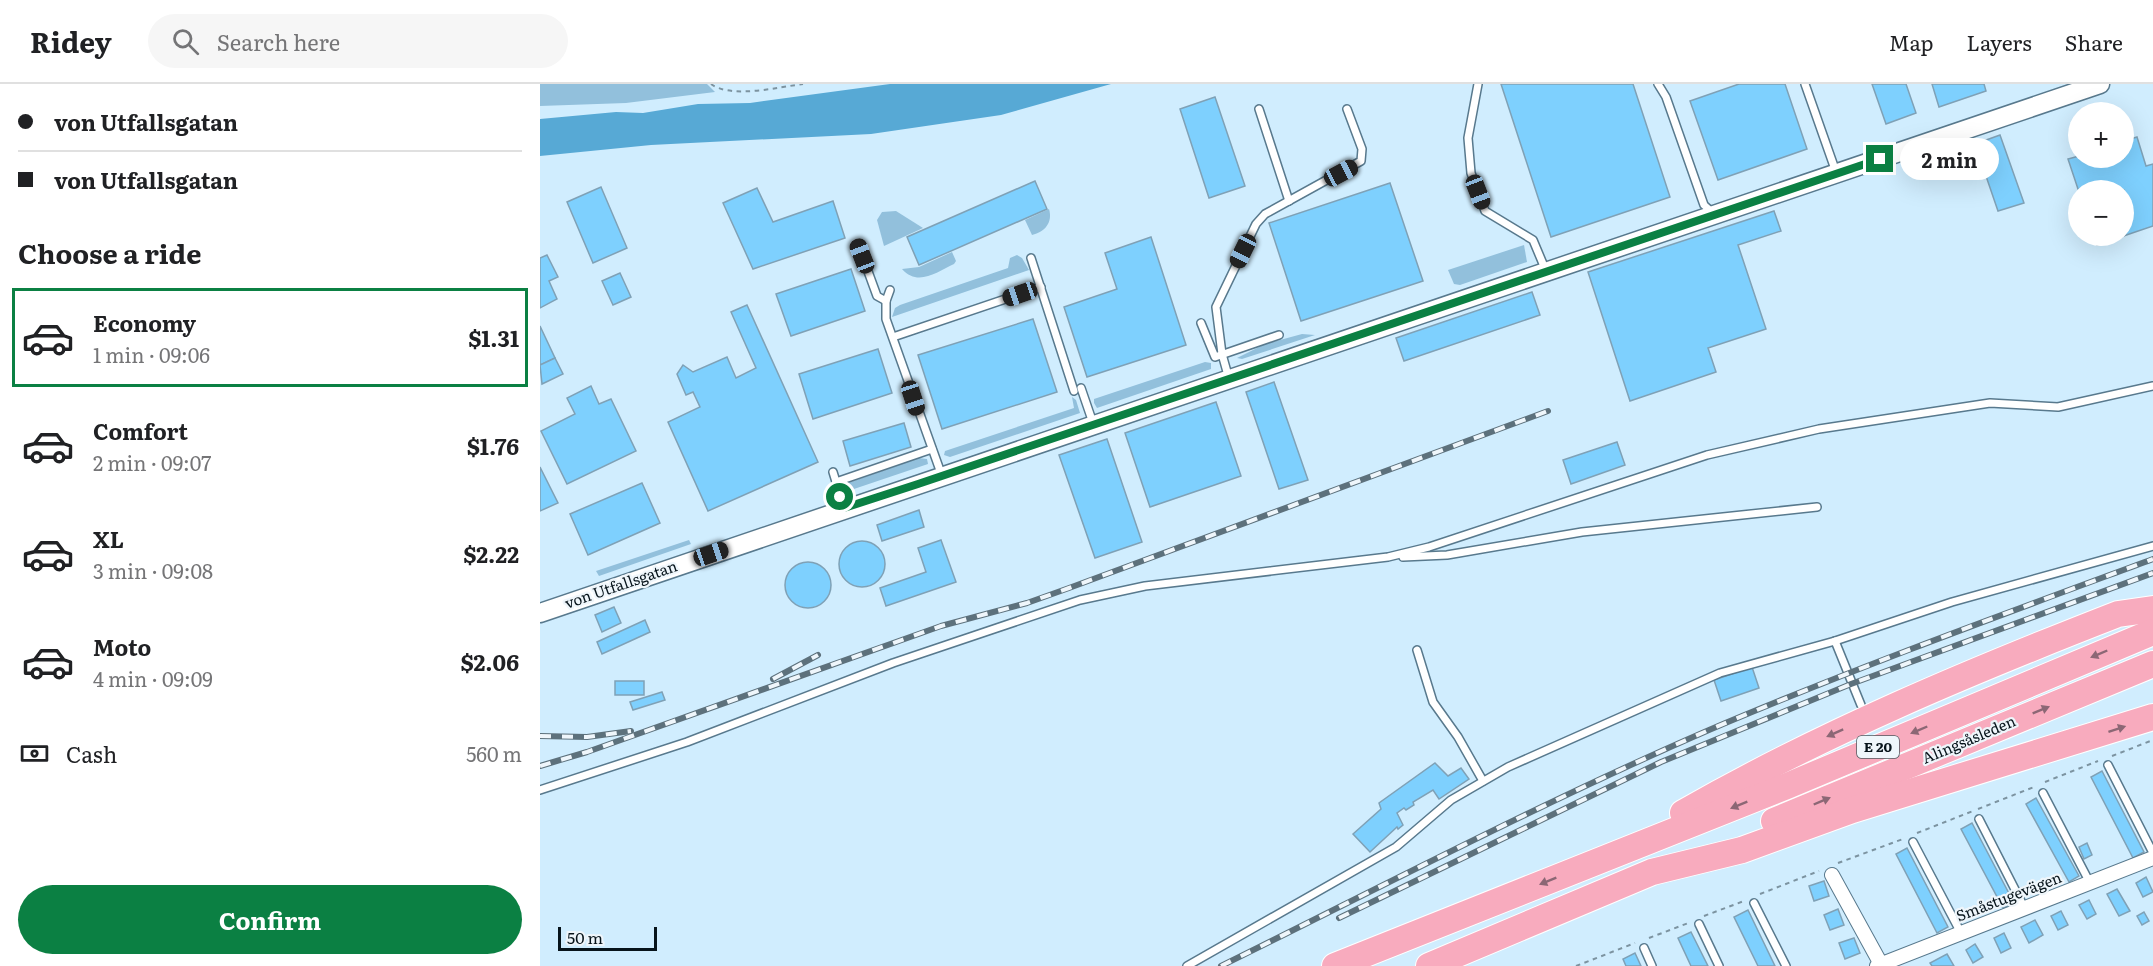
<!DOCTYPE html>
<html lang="en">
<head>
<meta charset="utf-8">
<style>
  body { margin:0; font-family:Literata,serif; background:#f6f6f6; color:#202124; height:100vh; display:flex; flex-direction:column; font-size:22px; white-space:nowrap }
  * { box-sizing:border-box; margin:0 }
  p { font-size:20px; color:#757577 }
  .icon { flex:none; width:33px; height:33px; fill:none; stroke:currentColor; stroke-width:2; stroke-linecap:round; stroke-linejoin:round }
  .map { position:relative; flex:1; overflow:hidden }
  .panel { display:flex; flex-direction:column; background:#fff; width:540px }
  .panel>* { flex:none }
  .guide { display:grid; align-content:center; height:132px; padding:0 18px; background:#fff }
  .fabs { position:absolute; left:1528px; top:18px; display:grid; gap:12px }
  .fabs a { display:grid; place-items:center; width:66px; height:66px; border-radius:50%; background:#fff; box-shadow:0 6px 24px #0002; font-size:30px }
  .scale { position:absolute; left:18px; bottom:15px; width:99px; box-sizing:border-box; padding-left:6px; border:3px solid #07141b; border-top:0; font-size:16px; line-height:21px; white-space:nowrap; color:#07141b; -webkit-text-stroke:4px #eff6fb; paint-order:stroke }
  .end { position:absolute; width:27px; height:27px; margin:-14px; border:8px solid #0b8043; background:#fff; box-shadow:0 0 0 3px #fff }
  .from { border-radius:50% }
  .bubble { position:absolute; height:42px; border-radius:21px; background:#fff; box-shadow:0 6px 24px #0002; font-size:20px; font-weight:700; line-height:42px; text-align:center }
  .car { position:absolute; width:18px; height:36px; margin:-18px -9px; border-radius:8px; box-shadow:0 0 4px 2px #0007; background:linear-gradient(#222 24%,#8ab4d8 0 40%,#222 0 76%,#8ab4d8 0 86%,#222 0) }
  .guide b { display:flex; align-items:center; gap:21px; height:57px; font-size:22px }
  .guide b+b { border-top:2px solid #e0e0e0 }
  .guide i { width:15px; height:15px; background:#202124 }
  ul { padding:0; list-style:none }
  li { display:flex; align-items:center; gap:18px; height:99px; margin:0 12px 9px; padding:0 6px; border:3px solid transparent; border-radius:0px }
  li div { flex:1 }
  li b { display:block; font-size:22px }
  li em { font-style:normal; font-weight:700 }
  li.active { border-color:#0b8043 }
  li>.icon { width:54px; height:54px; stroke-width:1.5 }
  h2 { padding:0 18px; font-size:27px; line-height:72px }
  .pay { display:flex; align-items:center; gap:15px; height:66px; padding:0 18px; font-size:22px }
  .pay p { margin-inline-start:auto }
  .button { display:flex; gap:12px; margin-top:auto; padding:12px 18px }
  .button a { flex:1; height:69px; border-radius:36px; background:#0b8043; color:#fff; font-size:24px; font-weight:700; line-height:69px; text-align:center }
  header { display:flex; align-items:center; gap:36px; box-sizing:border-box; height:84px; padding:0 30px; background:#fff; border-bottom:2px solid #e0e0e0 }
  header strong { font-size:28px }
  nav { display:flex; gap:33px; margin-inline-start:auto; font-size:21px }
  .search { width:420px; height:54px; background:#f6f6f6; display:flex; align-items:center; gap:15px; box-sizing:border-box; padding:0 21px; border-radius:33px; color:#757577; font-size:22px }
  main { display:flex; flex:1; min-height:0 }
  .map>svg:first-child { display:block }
  .green { fill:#92c0dc }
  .water { fill:#57a9d5 }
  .building { fill:#7ed0fe; stroke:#7fa1b6; stroke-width:1.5 }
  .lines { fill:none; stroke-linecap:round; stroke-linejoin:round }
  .service-casing { stroke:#58798d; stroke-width:10 }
  .minor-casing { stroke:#58798d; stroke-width:16 }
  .tertiary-casing { stroke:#58798d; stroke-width:21 }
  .motorway-casing { stroke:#fff; stroke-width:28 }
  .path { stroke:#7c93a0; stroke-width:2; stroke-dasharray:4.5 4.5; stroke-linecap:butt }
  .service { stroke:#fff; stroke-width:7 }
  .minor { stroke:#fff; stroke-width:14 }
  .tertiary { stroke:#fff; stroke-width:18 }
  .motorway { stroke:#f8abbe; stroke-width:26 }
  .rail-casing { stroke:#5d717c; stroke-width:6 }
  .rail { stroke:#eff6fb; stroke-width:4; stroke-dasharray:11; stroke-linecap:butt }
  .oneway { fill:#8c6775 }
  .route { stroke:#0b8043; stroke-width:8 }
  .labels { text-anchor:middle; stroke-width:4.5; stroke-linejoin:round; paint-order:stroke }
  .shield { fill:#eff6fb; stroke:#4d585e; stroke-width:1.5 }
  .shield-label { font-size:14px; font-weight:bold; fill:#07141b }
  .street-label { font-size:15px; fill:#07141b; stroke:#eff6fb }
</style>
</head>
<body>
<header>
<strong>Ridey</strong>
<div class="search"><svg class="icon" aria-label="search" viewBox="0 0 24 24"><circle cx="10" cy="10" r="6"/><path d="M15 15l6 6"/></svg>Search here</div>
<nav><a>Map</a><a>Layers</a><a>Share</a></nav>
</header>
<main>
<section class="panel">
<div class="guide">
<b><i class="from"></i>von Utfallsgatan</b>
<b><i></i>von Utfallsgatan</b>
</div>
<h2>Choose a ride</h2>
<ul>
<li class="active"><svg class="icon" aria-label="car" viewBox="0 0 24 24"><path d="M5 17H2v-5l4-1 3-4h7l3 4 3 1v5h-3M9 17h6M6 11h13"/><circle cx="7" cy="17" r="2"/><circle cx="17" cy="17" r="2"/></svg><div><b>Economy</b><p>1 min · 09:06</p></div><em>$1.31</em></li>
<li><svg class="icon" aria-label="car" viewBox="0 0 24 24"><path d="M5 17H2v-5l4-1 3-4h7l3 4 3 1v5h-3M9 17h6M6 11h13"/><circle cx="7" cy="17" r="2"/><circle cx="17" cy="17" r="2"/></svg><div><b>Comfort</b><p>2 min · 09:07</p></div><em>$1.76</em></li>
<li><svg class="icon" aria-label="car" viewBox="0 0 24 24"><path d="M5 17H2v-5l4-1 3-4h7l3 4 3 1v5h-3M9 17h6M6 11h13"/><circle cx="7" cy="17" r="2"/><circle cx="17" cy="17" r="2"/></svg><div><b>XL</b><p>3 min · 09:08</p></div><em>$2.22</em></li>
<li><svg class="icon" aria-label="car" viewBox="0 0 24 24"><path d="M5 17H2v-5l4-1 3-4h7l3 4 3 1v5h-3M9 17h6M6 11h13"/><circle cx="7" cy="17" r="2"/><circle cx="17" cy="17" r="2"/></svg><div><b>Moto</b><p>4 min · 09:09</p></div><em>$2.06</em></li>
</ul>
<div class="pay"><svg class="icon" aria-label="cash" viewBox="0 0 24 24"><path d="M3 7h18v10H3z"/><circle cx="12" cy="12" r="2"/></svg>Cash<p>560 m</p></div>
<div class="button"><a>Confirm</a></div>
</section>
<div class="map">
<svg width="1613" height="882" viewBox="0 0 1613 882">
  <rect width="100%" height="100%" fill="#d0edfe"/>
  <g class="green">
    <polygon points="0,0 167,0 175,8 86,19 0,22"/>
    <path d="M509,125C513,138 505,148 492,151L485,136Z"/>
    <polygon points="356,127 383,144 344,162 337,136 342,128"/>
    <polygon points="984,161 987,178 920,201 914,200 908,186"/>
    <path d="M412,168L416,177L414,180C397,188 378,203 362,185L379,183Z"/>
    <polygon points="477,171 482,174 489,186 352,233 355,224 360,221 468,184 470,174"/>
    <polygon points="762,250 775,251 702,275 697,274 725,260"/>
    <polygon points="665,278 671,279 671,285 557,324 554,319 554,315"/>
    <polygon points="532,313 536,316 540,329 410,373 404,371 405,367 534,324"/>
    <polygon points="379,374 387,375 388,380 311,406 308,399"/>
    <polygon points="149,456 151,460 59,492 56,487"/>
  </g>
  <polygon class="water" points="350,0 571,0 461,31 331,50 111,61 0,72 0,35 76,28 103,29 158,20 210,19"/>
  <g class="building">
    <polygon points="961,0 1093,0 1130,113 1011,153"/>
    <polygon points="1199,0 1245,0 1267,65 1178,96 1150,17"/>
    <polygon points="1332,0 1366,0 1376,29 1346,40"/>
    <polygon points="1392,0 1444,0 1446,7 1399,23"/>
    <polygon points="675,13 705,102 669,114 640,25"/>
    <polygon points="1460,51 1484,119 1458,127 1435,60"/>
    <polygon points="1597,53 1606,82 1613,80 1613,142 1557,161 1553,152 1584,152 1584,106 1539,108 1528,75 1539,72 1584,74 1584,57"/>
    <polygon points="495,97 507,125 379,181 367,153"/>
    <polygon points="850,99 883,197 761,237 729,139"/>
    <polygon points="61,103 87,164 53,179 27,118"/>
    <polygon points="217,104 233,138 293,117 305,154 213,185 183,119"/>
    <polygon points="1234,127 1241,147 1198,161 1226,245 1168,264 1176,288 1090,317 1048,188"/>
    <polygon points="611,153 646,261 547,293 524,223 577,205 565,169"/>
    <polygon points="7,171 18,193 9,197 17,215 0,224 0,174"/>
    <polygon points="311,185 325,227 251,252 236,210"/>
    <polygon points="80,189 91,213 73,221 62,197"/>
    <polygon points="992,208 1000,231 864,277 856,254"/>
    <polygon points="207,221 278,378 168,427 128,338 160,323 153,308 146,311 137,290 143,281 153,288 187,273 196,294 216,284 191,228"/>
    <polygon points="493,235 517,308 402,345 378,271"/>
    <polygon points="0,242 15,274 0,281"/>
    <polygon points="338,265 352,309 273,335 259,290"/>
    <polygon points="15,274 23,290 2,300 0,281"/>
    <polygon points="734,298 768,396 739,405 706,308"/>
    <polygon points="51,302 59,320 71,315 96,367 27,400 1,347 35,330 27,314"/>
    <polygon points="676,318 701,392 610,423 585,349"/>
    <polygon points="364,339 371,363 310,382 303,357"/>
    <polygon points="567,355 602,458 555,474 519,371"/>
    <polygon points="1077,358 1085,381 1031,400 1023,376"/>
    <polygon points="0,383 18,419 0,427"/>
    <polygon points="102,399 120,439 48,471 30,430"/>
    <polygon points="379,426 384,443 342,457 337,441"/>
    <polygon points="401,456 416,498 346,522 340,504 386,488 378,464"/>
    <circle cx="322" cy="480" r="23"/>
    <circle cx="268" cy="501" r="23"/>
    <polygon points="74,523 81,539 62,548 55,531"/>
    <polygon points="105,536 110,548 62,570 57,558"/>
    <polygon points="1212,583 1219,604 1181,617 1174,596"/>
    <rect x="75" y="597" width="29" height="14"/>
    <polygon points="122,608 125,616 93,626 90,618"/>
    <polygon points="895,679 908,692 921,684 929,695 899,715 893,706 873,718 874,721 866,726 864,724 857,729 863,741 858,745 857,743 830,768 813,750 841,725 839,719"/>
    <polygon points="1562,687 1604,768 1593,774 1551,693"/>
    <polygon points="1496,714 1539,792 1529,798 1486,720"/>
    <polygon points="1432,739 1474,819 1463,824 1421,745"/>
    <polygon points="1547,759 1552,771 1544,775 1539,763"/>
    <polygon points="1367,764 1408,843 1397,849 1356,770"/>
    <polygon points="1606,793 1613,808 1603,813 1596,799"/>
    <polygon points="1284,797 1289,812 1274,817 1269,802"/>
    <polygon points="1577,805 1590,827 1579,832 1567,810"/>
    <polygon points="1549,816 1556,830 1547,835 1539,821"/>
    <polygon points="1298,825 1304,841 1290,846 1284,831"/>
    <polygon points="1208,826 1235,882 1218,882 1194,833"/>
    <polygon points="1521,827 1528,841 1518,846 1511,832"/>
    <polygon points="1604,828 1609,837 1602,841 1597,832"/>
    <polygon points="1495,836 1503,851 1489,859 1481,843"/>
    <polygon points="1151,848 1168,882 1151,882 1138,854"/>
    <polygon points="1464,849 1471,864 1461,869 1454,854"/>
    <polygon points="1314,854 1320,869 1305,875 1299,859"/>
    <polygon points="1435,860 1443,873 1433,879 1426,866"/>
    <polygon points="1095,869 1101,882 1086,882 1083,875"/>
    <polygon points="1407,870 1414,882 1392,882 1390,879"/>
  </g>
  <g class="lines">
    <g class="service-casing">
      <g id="service">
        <polyline points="938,0 928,54 931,89 945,127 993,156 1006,187"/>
        <polyline points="1118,0 1126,13 1164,121 1174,130"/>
        <polyline points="1265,0 1296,88"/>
        <polyline points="719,25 749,117"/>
        <polyline points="318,160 337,212 346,217"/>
        <polyline points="491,174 534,307"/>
        <polyline points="350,206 346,217 346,235 402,392"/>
        <polyline points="661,239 675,273 739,251"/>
        <polyline points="353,253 501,203"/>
        <polyline points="689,295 682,270 676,223 716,140 725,130 821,77 822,65 807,25"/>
        <polyline points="541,304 553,339"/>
        <polyline points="293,388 304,424"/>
        <polyline points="296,398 392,365"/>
        <polyline points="863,473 907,471 1042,448 1277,423"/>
        <polyline points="1295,557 1321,621"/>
        <polyline points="877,566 893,618 918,653 943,697"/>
        <polyline points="1568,681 1613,769"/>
        <polyline points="0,706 147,658 353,579 540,516 605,502 848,473 889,463 1167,371 1279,345 1450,319 1518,323 1613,302"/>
        <polyline points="1503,709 1550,799"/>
        <polyline points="1439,735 1485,825"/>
        <polyline points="1373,758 1421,849"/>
        <polyline points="1214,819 1246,882"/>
        <polyline points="1159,840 1179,882"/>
        <polyline points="1104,864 1112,882"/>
        <polyline points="647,882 856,763 911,716 968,683 1180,589 1295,557 1412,518 1613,462"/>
      </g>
    </g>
    <g class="minor-casing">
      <g id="minor">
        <polyline points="1292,791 1342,882"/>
        <polyline points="1337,882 1613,774"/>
      </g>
    </g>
    <g class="tertiary-casing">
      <polyline id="tertiary" points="0,529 1560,0"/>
    </g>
    <g class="motorway-casing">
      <g id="motorway">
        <path d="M1143,729C1281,650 1429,588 1578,530L1613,525"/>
        <polyline points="1234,737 1613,580"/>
        <polyline points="795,882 1247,702 1613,548"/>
        <polyline points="889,882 1112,788 1202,766 1312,726 1613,633"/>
      </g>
    </g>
    <g class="path">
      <path d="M171,0C191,15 239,3 263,0"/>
      <polyline points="1572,672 1613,656"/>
      <polyline points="1505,698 1558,677"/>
      <polyline points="1438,725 1494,703"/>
      <polyline points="1377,749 1433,727"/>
      <polyline points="1298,779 1363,755"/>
      <polyline points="1220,810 1279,787"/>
      <polyline points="1164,832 1204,817"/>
      <polyline points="1109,854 1151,838"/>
      <polyline points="1036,882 1095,859"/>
    </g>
    <use href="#service" class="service"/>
    <use href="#minor" class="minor"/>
    <use href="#tertiary" class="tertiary"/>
    <use href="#motorway" class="motorway"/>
    <g class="rail-casing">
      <g id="rail">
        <polyline points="233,595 278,571"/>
        <polyline points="0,652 47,653 91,647"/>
        <polyline points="0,682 47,668 401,542 487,519 529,504 1008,327"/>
        <polyline points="799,834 1121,678 1311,600 1613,489"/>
        <path d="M681,882C843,802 1003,718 1169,646C1315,584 1464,530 1613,475"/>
      </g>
    </g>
    <use href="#rail" class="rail"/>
  </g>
  <defs><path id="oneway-solid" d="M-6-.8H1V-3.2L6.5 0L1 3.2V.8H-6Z" transform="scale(1.5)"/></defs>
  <g class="oneway">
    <use href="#oneway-solid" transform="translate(1559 570) rotate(157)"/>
    <use href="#oneway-solid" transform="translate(1501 626) rotate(-22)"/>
    <use href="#oneway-solid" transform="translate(1577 645) rotate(-18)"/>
    <use href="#oneway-solid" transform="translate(1379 646) rotate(157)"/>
    <use href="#oneway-solid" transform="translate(1295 649) rotate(156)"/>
    <use href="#oneway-solid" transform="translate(1282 717) rotate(-23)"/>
    <use href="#oneway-solid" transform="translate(1199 721) rotate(158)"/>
    <use href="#oneway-solid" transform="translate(1008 797) rotate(158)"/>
  </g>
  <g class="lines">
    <polyline class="route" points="300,413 304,424 378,400 1340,75"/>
  </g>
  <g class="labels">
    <rect class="shield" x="1317" y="652" width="42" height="22" rx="4.5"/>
    <g class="shield-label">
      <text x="1338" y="668">E 20</text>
    </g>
    <g class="street-label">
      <text transform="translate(81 501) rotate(-19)" y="5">von Utfallsgatan</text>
      <text transform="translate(1429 656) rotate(-23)" y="5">Alingsåsleden</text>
      <text transform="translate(1469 813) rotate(-21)" y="5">Småstugevägen</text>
    </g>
  </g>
</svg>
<div class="fabs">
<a>+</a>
<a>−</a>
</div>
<div class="scale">50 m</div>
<i class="end from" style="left:300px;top:413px"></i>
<i class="end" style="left:1340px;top:75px"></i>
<div class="bubble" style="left:1360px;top:54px;width:99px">2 min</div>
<i class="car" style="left:801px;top:89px;rotate:62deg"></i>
<i class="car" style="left:938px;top:108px;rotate:159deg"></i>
<i class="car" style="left:703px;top:167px;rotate:206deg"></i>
<i class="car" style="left:322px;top:172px;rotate:339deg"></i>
<i class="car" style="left:480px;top:210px;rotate:251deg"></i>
<i class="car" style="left:373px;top:314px;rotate:162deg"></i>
<i class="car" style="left:171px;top:470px;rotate:71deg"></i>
</div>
</main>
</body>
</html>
